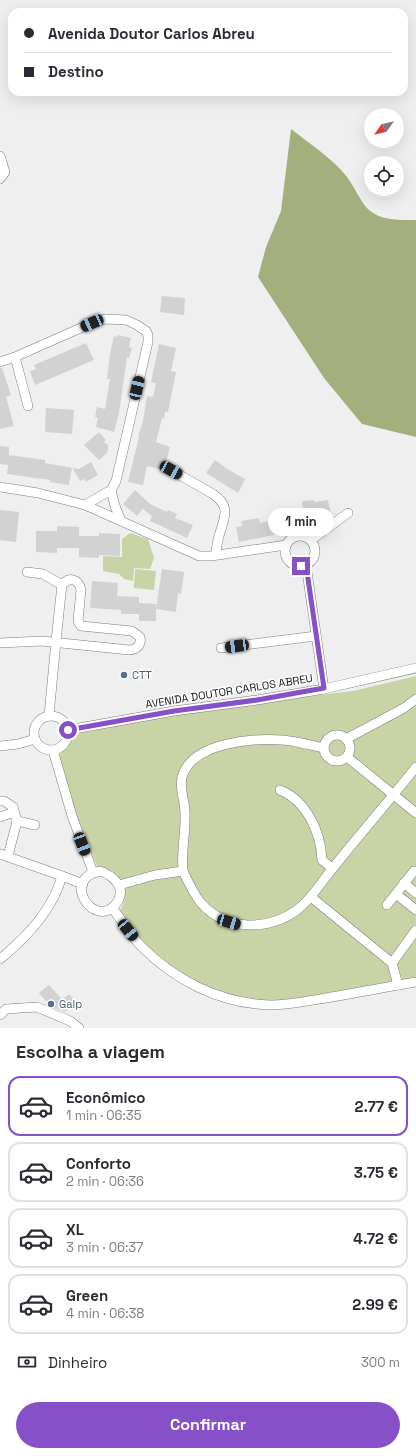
<!DOCTYPE html>
<html lang="pt">
<head>
<meta charset="utf-8">
<style>
  body { margin:0; font-family:"Space Grotesk",sans-serif; background:#f7f7f7; color:#2b2b33; height:100vh; display:flex; flex-direction:column; font-size:15px; white-space:nowrap }
  * { box-sizing:border-box; margin:0 }
  p { font-size:13px; color:#7c7c81 }
  .icon { flex:none; width:22px; height:22px; fill:none; stroke:currentColor; stroke-width:2; stroke-linecap:round; stroke-linejoin:round }
  .map { position:relative; height:1028px; overflow:hidden }
  .sheet { display:flex; flex-direction:column; background:#fff; flex:1 }
  .sheet>* { flex:none }
  .banner { position:absolute; left:8px; top:8px; width:400px; height:88px; border-radius:12px; box-shadow:0 4px 16px #0002; display:grid; align-content:center; height:88px; padding:0 16px; background:#fff }
  .needle { width:26px; rotate:236deg }
  .controls { position:absolute; left:364px; top:108px; display:grid; gap:8px }
  .controls a { display:grid; place-items:center; width:40px; height:40px; border-radius:50%; background:#fff; box-shadow:0 4px 16px #0002; font-size:20px }
  .end { position:absolute; width:18px; height:18px; margin:-9px; border:5px solid #8651c8; background:#fff; box-shadow:0 0 0 2px #fff }
  .from { border-radius:50% }
  .bubble { position:absolute; height:28px; border-radius:14px; background:#fff; box-shadow:0 4px 16px #0002; font-size:13px; font-weight:600; line-height:28px; text-align:center }
  .car { position:absolute; width:12px; height:24px; margin:-12px -6px; border-radius:5px; box-shadow:0 0 3px 1px #0007; background:linear-gradient(#222 24%,#8ab4d8 0 40%,#222 0 76%,#8ab4d8 0 86%,#222 0) }
  .banner b { display:flex; align-items:center; gap:14px; height:38px; font-size:15px }
  .banner b+b { border-top:1px solid #e1e1e2 }
  .banner i { width:10px; height:10px; background:#2b2b33 }
  ul { padding:0; list-style:none }
  li { display:flex; align-items:center; gap:12px; height:60px; margin:0 8px 6px; padding:0 8px; border:2px solid #e1e1e2; border-radius:12px }
  li div { flex:1 }
  li b { display:block; font-size:15px }
  li em { font-style:normal; font-weight:600 }
  li.current { border-color:#8651c8 }
  li>.icon { width:36px; height:36px; stroke-width:1.5 }
  h2 { padding:0 16px; font-size:18px; line-height:48px }
  .pay { display:flex; align-items:center; gap:10px; height:44px; padding:0 16px; font-size:15px }
  .pay p { margin-inline-start:auto }
  .cta { display:flex; gap:8px; margin-top:auto; padding:8px 16px }
  .cta a { flex:1; height:46px; border-radius:24px; background:#8651c8; color:#fff; font-size:16px; font-weight:600; line-height:46px; text-align:center }
  .map>svg:first-child { display:block }
  .green { fill:#c8d3a6 }
  .forest { fill:#a4af7e }
  .building { fill:#d2d2d3 }
  .lines { fill:none; stroke-linecap:round; stroke-linejoin:round }
  .minor-casing { stroke:#7c7c7d; stroke-width:10 }
  .minor { stroke:#fff; stroke-width:9 }
  .route { stroke:#8651c8; stroke-width:5 }
  .service-dot { fill:#5c6f8a; stroke:#fff; stroke-width:1.5 }
  .labels { text-anchor:middle; stroke-width:3; stroke-linejoin:round; paint-order:stroke }
  .service-label { font-size:11px; fill:#4e5e75; stroke:#fff; text-anchor:start }
  .street-label { font-size:11px; fill:#121313; stroke:#fff }
</style>
</head>
<body>
<div class="map">
<svg width="416" height="1028" viewBox="0 0 416 1028">
  <rect width="100%" height="100%" fill="#efeff0"/>
  <g class="green">
    <polygon points="130,533 148,539 154,558 150,569 134,568 133,581 124,579 119,574 103,571 103,556 122,557 122,539"/>
    <polygon points="135,569 156,571 154,590 134,588"/>
    <path d="M416,676V978L294,999L268,1001L234,997L195,984L152,953L118,913C121,909 123,906 124,901C127,885 117,865 98,868L76,817L59,757L68,738L76,734L178,714L243,704L353,691Z"/>
  </g>
  <path class="forest" d="M291,129C310,144 332,158 347,177C354,186 361,203 369,210C381,221 401,220 416,220V437L362,424L324,378L258,277L266,247L281,211Z"/>
  <g class="building">
    <polygon points="162,296 185,298 184,315 160,312"/>
    <polygon points="118,335 131,338 129,347 132,348 129,358 127,357 119,413 114,432 96,427 98,418 95,417 97,407 105,409 110,379 107,379 110,353 114,336 117,337"/>
    <polygon points="86,343 94,360 35,385 30,371 36,369 34,365"/>
    <polygon points="159,344 176,348 171,371 176,372 168,412 165,412 164,419 162,418 156,442 170,447 164,470 147,466 143,485 128,482 139,437 138,437 143,421 147,396 153,397 156,383 151,382"/>
    <polygon points="0,368 2,368 11,395 6,397 14,426 0,429"/>
    <polygon points="46,408 74,410 72,434 45,432"/>
    <polygon points="99,432 106,440 104,442 108,445 108,450 107,453 99,460 84,445"/>
    <polygon points="0,446 9,447 9,455 45,460 45,463 79,469 91,462 98,475 86,482 84,479 80,481 72,467 69,485 50,482 50,480 7,474 8,465 0,464"/>
    <polygon points="215,460 227,469 245,479 238,493 206,473"/>
    <polygon points="135,490 150,504 167,512 168,510 177,514 175,518 193,525 187,538 150,521 152,516 143,509 137,516 123,504"/>
    <polygon points="314,500 314,502 328,500 331,515 297,520 299,530 239,542 236,527 242,526 241,521 259,518 260,523 274,520 273,515 303,510 302,501"/>
    <polygon points="0,510 19,512 16,542 0,540"/>
    <polygon points="57,526 79,527 79,536 99,536 99,533 120,534 120,556 99,555 99,558 79,557 79,548 57,548 57,553 36,552 36,531 57,531"/>
    <polygon points="162,569 184,572 181,594 178,593 176,612 156,609"/>
    <polygon points="92,581 118,583 117,596 139,597 139,603 156,604 156,621 139,621 139,614 121,614 121,610 90,608"/>
    <polygon points="49,985 62,1000 69,994 76,1002 65,1012 50,1006 39,993"/>
  </g>
  <g class="lines">
    <g class="minor-casing">
      <g id="minor">
        <polyline points="0,156 5,172 0,179"/>
        <polyline points="15,357 28,406"/>
        <polyline points="0,362 15,357 92,323 105,319 126,320 137,325 146,331 148,335 148,342 116,481 111,490 85,505"/>
        <path d="M171,470L213,494C232,507 224,518 219,536C217,543 216,549 216,555"/>
        <polyline points="0,487 38,493 85,505 199,556 211,556 286,545"/>
        <polyline points="111,490 115,506 121,521"/>
        <circle cx="300" cy="551" r="15"/>
        <polyline points="311,540 348,513"/>
        <polyline points="306,565 324,689"/>
        <polyline points="27,572 43,574 62,585"/>
        <path d="M0,643L42,641L129,650C136,650 142,645 140,637L132,631L81,626L78,621L81,590C79,579 69,576 62,585C57,629 53,672 49,716"/>
        <polyline points="221,648 316,636"/>
        <circle cx="51" cy="733" r="17"/>
        <polyline points="68,730 174,711 257,700 324,689 416,668"/>
        <circle cx="337" cy="748" r="13"/>
        <polyline points="346,739 404,708 416,699"/>
        <polyline points="0,746 18,744 35,739"/>
        <polyline points="53,750 72,816 93,872"/>
        <polyline points="347,757 416,813"/>
        <path d="M280,790C307,801 321,833 322,860L332,868"/>
        <polyline points="0,801 4,801 13,807 17,821 8,856"/>
        <polyline points="0,817 14,812"/>
        <polyline points="17,821 35,825"/>
        <path d="M0,854L62,876C53,910 27,937 0,959"/>
        <path d="M100,871C115,876 128,890 115,905C94,929 60,879 100,871Z"/>
        <path d="M183,871C188,882 193,893 201,903C226,931 268,931 297,910C312,899 321,882 333,868C360,834 389,801 416,767"/>
        <polyline points="62,876 83,884"/>
        <polyline points="404,883 416,893"/>
        <path d="M119,885L155,875L183,871C181,851 186,832 185,813C185,801 179,788 182,777C192,742 253,738 282,740C296,741 310,745 324,748"/>
        <polyline points="396,894 416,910"/>
        <polyline points="311,897 392,963 416,930"/>
        <polyline points="387,905 414,871"/>
        <path d="M112,908C122,920 129,934 140,945C174,980 219,1003 269,1005C288,1005 308,1001 326,998C356,993 386,987 416,982"/>
        <polyline points="392,963 398,985"/>
        <polyline points="0,1015 6,1009 37,1007 70,1021 79,1028"/>
      </g>
    </g>
    <use href="#minor" class="minor"/>
  </g>
  <g class="lines">
    <polyline class="route" points="68,730 174,711 257,700 324,688 306,565 301,566"/>
  </g>
  <g class="service-dot">
    <circle cx="124" cy="675" r="4"/>
    <circle cx="51" cy="1004" r="4"/>
  </g>
  <g class="labels">
    <g class="service-label">
      <text x="132" y="679">CTT</text>
      <text x="59" y="1008">Galp</text>
    </g>
    <g class="street-label">
      <text transform="translate(229 691) rotate(-9)" y="4">AVENIDA DOUTOR CARLOS ABREU</text>
    </g>
  </g>
</svg>
<div class="controls">
<a><svg class="needle" viewBox="-14 -14 28 28"><path d="M0-13l5 13h-10z" fill="#e53935"/><path d="M0 13l5-13h-10z" fill="#7c7c81"/></svg></a>
<a><svg class="icon" aria-label="locate" viewBox="0 0 24 24"><circle cx="12" cy="12" r="6"/><path d="M12 2v4M12 18v4M2 12h4M18 12h4"/></svg></a>
</div>
<i class="end from" style="left:68px;top:730px"></i>
<i class="end" style="left:301px;top:566px"></i>
<div class="bubble" style="left:268px;top:508px;width:66px">1 min</div>
<i class="car" style="left:92px;top:323px;rotate:246deg"></i>
<i class="car" style="left:137px;top:388px;rotate:13deg"></i>
<i class="car" style="left:171px;top:470px;rotate:119deg"></i>
<i class="car" style="left:237px;top:646px;rotate:262deg"></i>
<i class="car" style="left:82px;top:844px;rotate:159deg"></i>
<i class="car" style="left:229px;top:922px;rotate:106deg"></i>
<i class="car" style="left:128px;top:930px;rotate:141deg"></i>
<div class="banner">
<b><i class="from"></i>Avenida Doutor Carlos Abreu</b>
<b><i></i>Destino</b>
</div>
</div>
<section class="sheet">
<h2>Escolha a viagem</h2>
<ul>
<li class="current"><svg class="icon" aria-label="car" viewBox="0 0 24 24"><path d="M5 17H2v-5l4-1 3-4h7l3 4 3 1v5h-3M9 17h6M6 11h13"/><circle cx="7" cy="17" r="2"/><circle cx="17" cy="17" r="2"/></svg><div><b>Econômico</b><p>1 min · 06:35</p></div><em>2.77 €</em></li>
<li><svg class="icon" aria-label="car" viewBox="0 0 24 24"><path d="M5 17H2v-5l4-1 3-4h7l3 4 3 1v5h-3M9 17h6M6 11h13"/><circle cx="7" cy="17" r="2"/><circle cx="17" cy="17" r="2"/></svg><div><b>Conforto</b><p>2 min · 06:36</p></div><em>3.75 €</em></li>
<li><svg class="icon" aria-label="car" viewBox="0 0 24 24"><path d="M5 17H2v-5l4-1 3-4h7l3 4 3 1v5h-3M9 17h6M6 11h13"/><circle cx="7" cy="17" r="2"/><circle cx="17" cy="17" r="2"/></svg><div><b>XL</b><p>3 min · 06:37</p></div><em>4.72 €</em></li>
<li><svg class="icon" aria-label="car" viewBox="0 0 24 24"><path d="M5 17H2v-5l4-1 3-4h7l3 4 3 1v5h-3M9 17h6M6 11h13"/><circle cx="7" cy="17" r="2"/><circle cx="17" cy="17" r="2"/></svg><div><b>Green</b><p>4 min · 06:38</p></div><em>2.99 €</em></li>
</ul>
<div class="pay"><svg class="icon" aria-label="cash" viewBox="0 0 24 24"><path d="M3 7h18v10H3z"/><circle cx="12" cy="12" r="2"/></svg>Dinheiro<p>300 m</p></div>
<div class="cta"><a>Confirmar</a></div>
</section>
</body>
</html>
